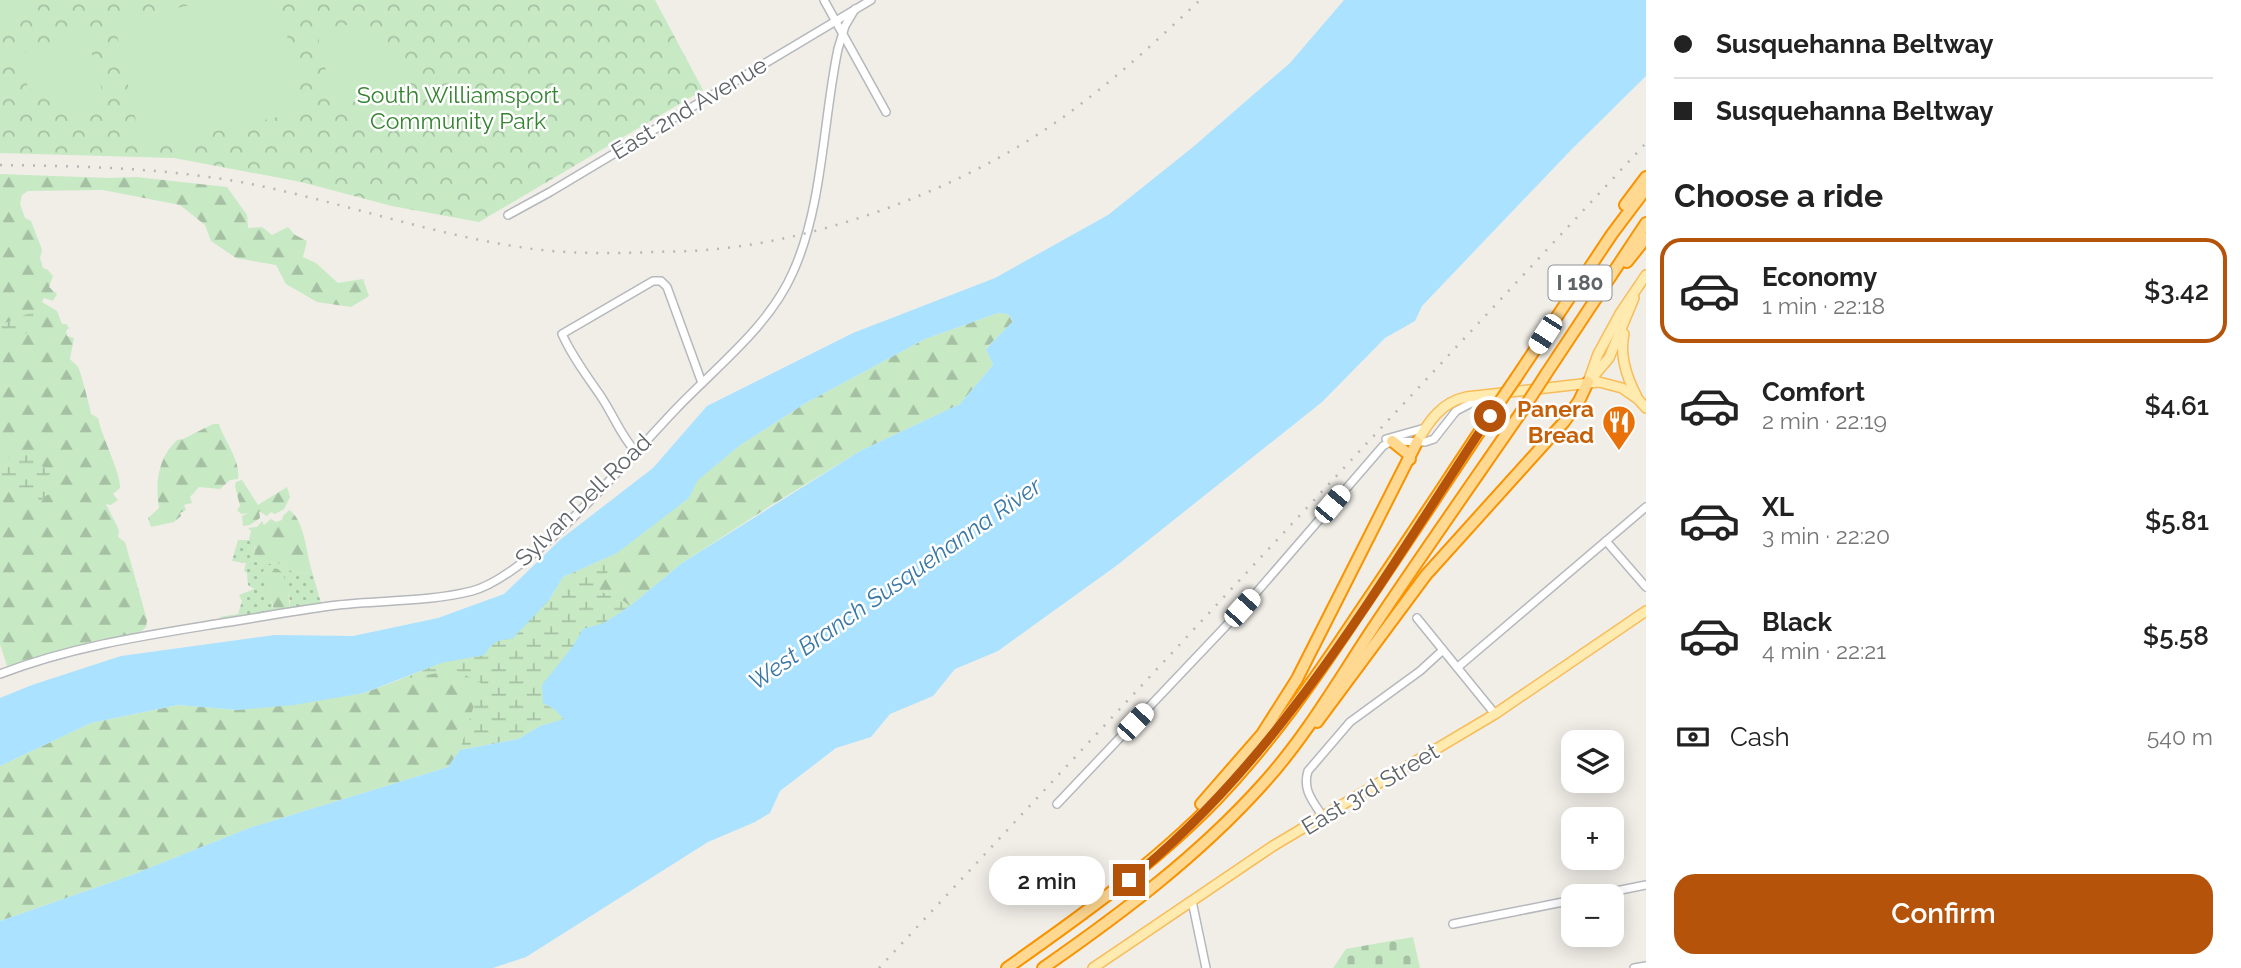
<!DOCTYPE html>
<html lang="en">
<head>
<meta charset="utf-8">
<style>
  body { margin:0; font-family:Raleway,sans-serif; background:#f2f2f2; color:#222; height:100vh; display:flex; flex-direction:column; font-size:26px; white-space:nowrap }
  * { box-sizing:border-box; margin:0 }
  p { font-size:23px; color:#767676 }
  .icon { flex:none; width:38px; height:38px; fill:none; stroke:currentColor; stroke-width:2; stroke-linecap:round; stroke-linejoin:round }
  .map { position:relative; flex:1; overflow:hidden }
  .sheet { display:flex; flex-direction:column; background:#fff; width:595px }
  .sheet>* { flex:none }
  .hud { display:grid; align-content:center; height:154px; padding:0 28px; background:#fff }
  .tools { position:absolute; left:1561px; top:730px; display:grid; gap:14px }
  .tools a { display:grid; place-items:center; width:63px; height:63px; border-radius:14px; background:#fff; box-shadow:0 4px 18px #0003; font-size:35px }
  .end { position:absolute; width:32px; height:32px; margin:-16px; border:9px solid #b45309; background:#fff; box-shadow:0 0 0 4px #fff }
  .from { border-radius:50% }
  .bubble { position:absolute; height:49px; border-radius:21px; background:#fff; box-shadow:0 4px 18px #0003; font-size:23px; font-weight:600; line-height:49px; text-align:center }
  .car { position:absolute; width:21px; height:42px; margin:-21px -10px; border-radius:9px; box-shadow:0 0 5px 2px #0007; background:linear-gradient(#fff 24%,#345 0 40%,#fff 0 76%,#345 0 86%,#fff 0) }
  .hud b { display:flex; align-items:center; gap:24px; height:66px; font-size:26px }
  .hud b+b { border-top:2px solid #e0e0e0 }
  .hud i { width:18px; height:18px; background:#222 }
  ul { padding:0; list-style:none }
  li { display:flex; align-items:center; gap:21px; height:105px; margin:0 14px 10px; padding:0 14px; border:4px solid transparent; border-radius:21px }
  li div { flex:1 }
  li b { display:block; font-size:26px }
  li em { font-style:normal; font-weight:600 }
  li.selected { border-color:#b45309 }
  li>.icon { width:63px; height:63px; stroke-width:1.5 }
  h2 { padding:0 28px; font-size:32px; line-height:84px }
  .pay { display:flex; align-items:center; gap:18px; height:77px; padding:0 28px; font-size:26px }
  .pay p { margin-inline-start:auto }
  .cta { display:flex; gap:14px; margin-top:auto; padding:14px 28px }
  .cta a { flex:1; height:80px; border-radius:21px; background:#b45309; color:#fff; font-size:28px; font-weight:600; line-height:80px; text-align:center }
  main { display:flex; flex:1; min-height:0 }
  .map>svg:first-child { display:block }
  .grass { fill:url(#grass-dots) }
  .forest { fill:url(#forest-firs) }
  .wetland { fill:url(#wetland-marsh) }
  .cemetery { fill:url(#cemetery-stones) }
  .park { fill:url(#park-crowns) }
  .garden { fill:#c7e9c4 }
  .water { fill:#aae2ff }
  .lines { fill:none; stroke-linecap:round; stroke-linejoin:round }
  .minor-casing { stroke:#b5b8bc; stroke-width:10 }
  .major-casing { stroke:#f8bc5a; stroke-width:12 }
  .highway-casing { stroke:#f99300; stroke-width:14 }
  .minor { stroke:#fff; stroke-width:7 }
  .major { stroke:#ffeaaf; stroke-width:9 }
  .highway { stroke:#ffd891; stroke-width:10 }
  .rail { stroke:#b6b7b8; stroke-width:2.5; stroke-dasharray:2 9; stroke-linecap:butt }
  .highway-bridge-casing { stroke:#f99300; stroke-width:14; stroke-linecap:butt }
  .highway-bridge { stroke:#ffd891; stroke-width:10 }
  .route { stroke:#b45309; stroke-width:9 }
  .labels { text-anchor:middle; stroke-width:5; stroke-linejoin:round; paint-order:stroke }
  .shield { fill:#fff; stroke:#8f9295; stroke-width:2 }
  .shield-label { font-size:21px; font-weight:bold; fill:#5f6468 }
  .park-label { font-size:23px; fill:#358431; stroke:#fff }
  .street-label { font-size:23px; fill:#5f6468; stroke:#fff }
  .food-label { font-size:23px; font-weight:bold; fill:#c56008; stroke:#fff; text-anchor:end }
  .water-label { font-size:24px; font-style:italic; fill:#3b78a5; stroke:#fff }
</style>
</head>
<body>
<main>
<div class="map">
<svg width="1646" height="968" viewBox="0 0 1646 968">
  <defs>
    <pattern id="grass-dots" width="8" height="8" patternUnits="userSpaceOnUse" patternTransform="scale(1.75)"><rect width="8" height="8" fill="#c7e9c4"/><path d="M2 2h.1M6 6h.1" fill="none" stroke="#a5c0a3" stroke-width="1.8" stroke-linecap="round"/></pattern>
    <pattern id="forest-firs" width="22" height="20" patternUnits="userSpaceOnUse" patternTransform="scale(1.75)"><rect width="22" height="20" fill="#c7e9c4"/><path d="M5 1l3.5 6h-7zM16 11l3.5 6h-7z" fill="#a5c0a3"/></pattern>
    <pattern id="wetland-marsh" width="20" height="14" patternUnits="userSpaceOnUse" patternTransform="scale(1.75)"><rect width="20" height="14" fill="#c7e9c4"/><path d="M1 5h8M5 5V1M11 12h8M15 12V8" fill="none" stroke="#a5c0a3"/></pattern>
    <pattern id="cemetery-stones" width="16" height="16" patternUnits="userSpaceOnUse" patternTransform="scale(1.75)"><rect width="16" height="16" fill="#c7e9c4"/><path d="M2 7V4a2 2 0 0 1 4 0v3zM10 15v-3a2 2 0 0 1 4 0v3z" fill="#a5c0a3"/></pattern>
    <pattern id="park-crowns" width="20" height="18" patternUnits="userSpaceOnUse" patternTransform="scale(1.75)"><rect width="20" height="18" fill="#c7e9c4"/><path d="M2 6a3 3 0 1 1 6 0M12 15a3 3 0 1 1 6 0" fill="none" stroke="#a5c0a3"/></pattern>
  </defs>
  <rect width="100%" height="100%" fill="#f1eee8"/>
  <path class="grass" d="M238,540H249L254,544L255,561C263,565 267,565 276,562L291,571L307,574L311,568L321,603L289,610L290,601L285,581L264,571L274,613L225,619L219,617L238,614L242,601L239,595L254,589L248,585L247,573L244,571L246,563L232,561Z"/>
  <g class="forest">
    <path d="M0,174L109,178L136,177L227,187L247,215L248,228L262,227L272,235L288,227L295,235L307,241L303,257L316,263L338,283L363,279L369,296L351,307L317,302L286,284L276,265L236,258L211,241L205,225L180,205L103,190L28,191L22,195L20,204L25,218L31,221L42,250L40,258L43,268L48,270L53,276L49,287L57,294L53,301L44,298L42,302L57,311L62,324H66L69,328L66,331L67,336L74,338L70,359C72,362 76,364 78,367C80,369 91,411 91,414L98,418C102,438 121,473 120,488L113,494L118,500L111,505L106,504L119,530L118,537L125,542L147,620L146,627L139,633L90,642L7,666L0,644V330L11,321L0,325Z"/>
    <polygon points="998,313 1008,314 1013,322 986,348 993,365 960,404 860,451 770,506 682,563 630,606 604,623 460,750 448,767 249,828 129,876 0,921 0,766 91,723 178,705 237,710 364,693 399,680 441,663 549,600 689,498 696,481 739,446 804,404 925,339"/>
    <path d="M213,424H219C224,441 241,460 238,479L230,480L220,489L199,487L190,497L192,503L184,505L186,510L180,513L181,516L174,522L151,527L148,518L159,508C155,482 158,458 177,440L183,439Z"/>
    <polygon points="242,480 258,505 287,487 290,497 284,509 275,514 271,512 267,516 259,511 260,518 250,525 243,526 242,516 248,513 241,514 237,510 240,506 235,486 236,482"/>
    <path d="M289,510C304,519 306,551 311,568L307,574L291,571L276,562L262,566L252,558C257,551 256,545 249,540L251,531L248,528L257,527L262,521L264,525L271,519L276,522L282,520L283,516Z"/>
    <path d="M267,567C270,568 277,568 279,570C287,575 290,600 289,610L274,611L272,602L265,594L266,582L263,571Z"/>
  </g>
  <g class="wetland">
    <polygon points="43,308 51,314 37,318 33,328 28,333 17,334 0,330 0,325"/>
    <path d="M14,455L20,457L26,455L34,459L50,473L44,487L55,494L47,495L40,501L34,493L25,492L18,499C14,494 4,479 0,477V462Z"/>
    <path d="M617,553L598,591L621,599L630,606L604,623L583,629L543,703L554,709L565,719L540,726L518,739L460,750L481,683L455,670L399,680L441,663L484,655C492,643 498,639 512,639L549,600L563,577Z"/>
  </g>
  <polygon class="cemetery" points="1413,937 1420,968 1333,968 1346,949"/>
  <polygon class="park" points="0,0 655,0 703,90 479,222 392,206 301,182 174,158 0,153"/>
  <g class="garden">
    <polygon points="0,0 35,0 41,19 0,21"/>
    <polygon points="213,0 279,0 304,111 142,148 114,22"/>
    <path d="M346,25C381,31 405,52 411,88L340,105L333,100L316,29Z"/>
    <polygon points="86,32 106,105 80,110 55,105 29,88 12,56"/>
  </g>
  <path class="water" d="M1344,0H1646V76L1571,150L1422,306L1415,321L1385,338L1322,402L1116,566L998,651L955,669L933,696L890,714L871,737L836,748L780,791L770,813L755,822L708,842L526,957L493,968H0V921L129,876L249,828L448,767L460,750L518,739L540,726L564,719L554,709L543,703L542,685L573,646L583,629L604,623L630,606L682,563L860,451L960,404L993,365L986,349L1013,321L1008,314L998,313L925,339L804,404L739,446L697,481L689,498L617,553L563,577L549,600L512,639C498,639 492,643 484,655L441,663L364,693L294,705L237,710L178,705L91,723L0,766V698L32,685L121,656L275,635L353,636L438,618L504,594L561,539L653,468L707,406L853,333L995,278L1108,215L1193,147L1290,63Z"/>
  <g class="lines">
    <g class="minor-casing">
      <g id="minor">
        <polyline points="824,0 886,112"/>
        <polyline points="508,215 550,192 871,0"/>
        <polyline points="1386,439 1425,428"/>
        <path d="M635,451C620,434 613,414 600,395C586,375 572,356 562,334L653,281H661L667,287L702,383"/>
        <polyline points="1606,541 1646,587"/>
        <polyline points="1417,618 1495,714"/>
        <polyline points="1458,667 1646,507"/>
        <path d="M0,674C70,647 142,636 216,624C257,618 297,610 338,605C382,600 428,602 472,591C530,576 631,456 676,409C716,367 769,327 793,272C823,206 823,120 838,49L845,26L855,9"/>
        <polyline points="1057,804 1243,608 1383,446 1392,441 1425,442 1434,439 1456,411 1481,398"/>
        <path d="M1323,817C1313,801 1302,790 1308,771L1350,722L1420,671L1443,650"/>
        <polyline points="1591,896 1646,885"/>
        <polyline points="1192,901 1206,968"/>
        <polyline points="1453,924 1573,900"/>
        <polyline points="1634,968 1646,966"/>
      </g>
    </g>
    <g class="major-casing">
      <g id="major">
        <path d="M1624,334C1619,356 1627,378 1637,397"/>
        <polyline points="1592,378 1609,358 1634,298"/>
        <polyline points="1588,382 1598,354 1621,312 1646,275"/>
        <path d="M1417,442C1429,421 1442,402 1466,397L1599,382L1622,388L1638,399L1646,408"/>
        <polyline points="1093,968 1273,846 1495,714 1646,611"/>
      </g>
    </g>
    <g class="highway-casing">
      <g id="highway">
        <polyline points="1625,205 1646,177"/>
        <polyline points="1627,262 1646,238"/>
        <polyline points="1546,374 1646,223"/>
        <polyline points="1516,378 1612,234 1646,189"/>
        <polyline points="1392,441 1407,453 1410,459"/>
        <polyline points="1317,722 1426,575 1564,422 1579,401 1588,382"/>
        <polyline points="1201,804 1262,734 1297,679 1417,442"/>
        <path d="M1007,968C1081,916 1154,864 1217,799C1271,742 1315,679 1358,614C1403,548 1446,482 1490,416"/>
        <path d="M1043,968C1122,913 1198,856 1262,785C1306,737 1339,679 1375,625C1423,553 1473,482 1522,411"/>
      </g>
    </g>
    <use href="#minor" class="minor"/>
    <use href="#major" class="major"/>
    <use href="#highway" class="highway"/>
    <g class="rail">
      <path d="M0,165C86,166 172,168 256,185C342,203 426,232 513,246C560,254 606,254 654,252C671,251 688,252 705,250C815,242 945,194 1037,135C1097,96 1148,49 1200,0"/>
      <polyline points="879,968 1646,143"/>
    </g>
    <g class="highway-bridge-casing">
      <g id="highway-bridge">
        <polyline points="1522,411 1546,374"/>
        <polyline points="1490,416 1516,378"/>
      </g>
    </g>
    <use href="#highway-bridge" class="highway-bridge"/>
  </g>
  <g class="lines">
    <path class="route" d="M1129,880C1282,758 1383,577 1490,416"/>
  </g>
  <defs>
    <g id="restaurant-pin" transform="scale(1.75)"><path d="M0 17L-7.5 6A9.5 9.5 0 1 1 7.5 6Z" fill="#e8710a" stroke="#fff"/><path d="M-5-6h1v4h1v-4h1v4h1v-4h1v5L-1.5 .5V6h-2V.5L-5-1ZM5-6V6H3V1.5H1.5Q1.5-4 5-6Z" fill="#fff"/></g>
  </defs>
  <g fill-rule="evenodd">
    <use href="#restaurant-pin" x="1619" y="422"/>
  </g>
  <g class="labels">
    <rect class="shield" x="1548.5" y="265.5" width="63" height="35" rx="5"/>
    <g class="shield-label">
      <text x="1580" y="290">I 180</text>
    </g>
    <g class="park-label">
      <text x="458" y="103">South Williamsport<tspan x="458" dy="26">Community Park</tspan></text>
    </g>
    <g class="street-label">
      <text transform="translate(689 108) rotate(-31)" y="8">East 2nd Avenue</text>
      <text transform="translate(583 500) rotate(-44)" y="8">Sylvan Dell Road</text>
      <text transform="translate(1370 789) rotate(-31)" y="8">East 3rd Street</text>
    </g>
    <g class="food-label">
      <text x="1594" y="417">Panera<tspan x="1594" dy="26">Bread</tspan></text>
    </g>
    <g class="water-label">
      <text transform="translate(895 584) rotate(-35)" y="8">West Branch Susquehanna River</text>
    </g>
  </g>
</svg>
<div class="tools">
<a><svg class="icon" aria-label="layers" viewBox="0 0 24 24"><path d="M12 4l9 5-9 5-9-5zM3 14l9 5 9-5"/></svg></a>
<a>+</a>
<a>−</a>
</div>
<i class="end from" style="left:1490px;top:416px"></i>
<i class="end" style="left:1129px;top:880px"></i>
<div class="bubble" style="left:989px;top:856px;width:116px">2 min</div>
<i class="car" style="left:1545px;top:334px;rotate:213deg"></i>
<i class="car" style="left:1332px;top:504px;rotate:40deg"></i>
<i class="car" style="left:1242px;top:608px;rotate:42deg"></i>
<i class="car" style="left:1135px;top:722px;rotate:43deg"></i>
</div>
<section class="sheet">
<div class="hud">
<b><i class="from"></i>Susquehanna Beltway</b>
<b><i></i>Susquehanna Beltway</b>
</div>
<h2>Choose a ride</h2>
<ul>
<li class="selected"><svg class="icon" aria-label="car" viewBox="0 0 24 24"><path d="M5 17H2v-5l4-1 3-4h7l3 4 3 1v5h-3M9 17h6M6 11h13"/><circle cx="7" cy="17" r="2"/><circle cx="17" cy="17" r="2"/></svg><div><b>Economy</b><p>1 min · 22:18</p></div><em>$3.42</em></li>
<li><svg class="icon" aria-label="car" viewBox="0 0 24 24"><path d="M5 17H2v-5l4-1 3-4h7l3 4 3 1v5h-3M9 17h6M6 11h13"/><circle cx="7" cy="17" r="2"/><circle cx="17" cy="17" r="2"/></svg><div><b>Comfort</b><p>2 min · 22:19</p></div><em>$4.61</em></li>
<li><svg class="icon" aria-label="car" viewBox="0 0 24 24"><path d="M5 17H2v-5l4-1 3-4h7l3 4 3 1v5h-3M9 17h6M6 11h13"/><circle cx="7" cy="17" r="2"/><circle cx="17" cy="17" r="2"/></svg><div><b>XL</b><p>3 min · 22:20</p></div><em>$5.81</em></li>
<li><svg class="icon" aria-label="car" viewBox="0 0 24 24"><path d="M5 17H2v-5l4-1 3-4h7l3 4 3 1v5h-3M9 17h6M6 11h13"/><circle cx="7" cy="17" r="2"/><circle cx="17" cy="17" r="2"/></svg><div><b>Black</b><p>4 min · 22:21</p></div><em>$5.58</em></li>
</ul>
<div class="pay"><svg class="icon" aria-label="cash" viewBox="0 0 24 24"><path d="M3 7h18v10H3z"/><circle cx="12" cy="12" r="2"/></svg>Cash<p>540 m</p></div>
<div class="cta"><a>Confirm</a></div>
</section>
</main>
</body>
</html>
